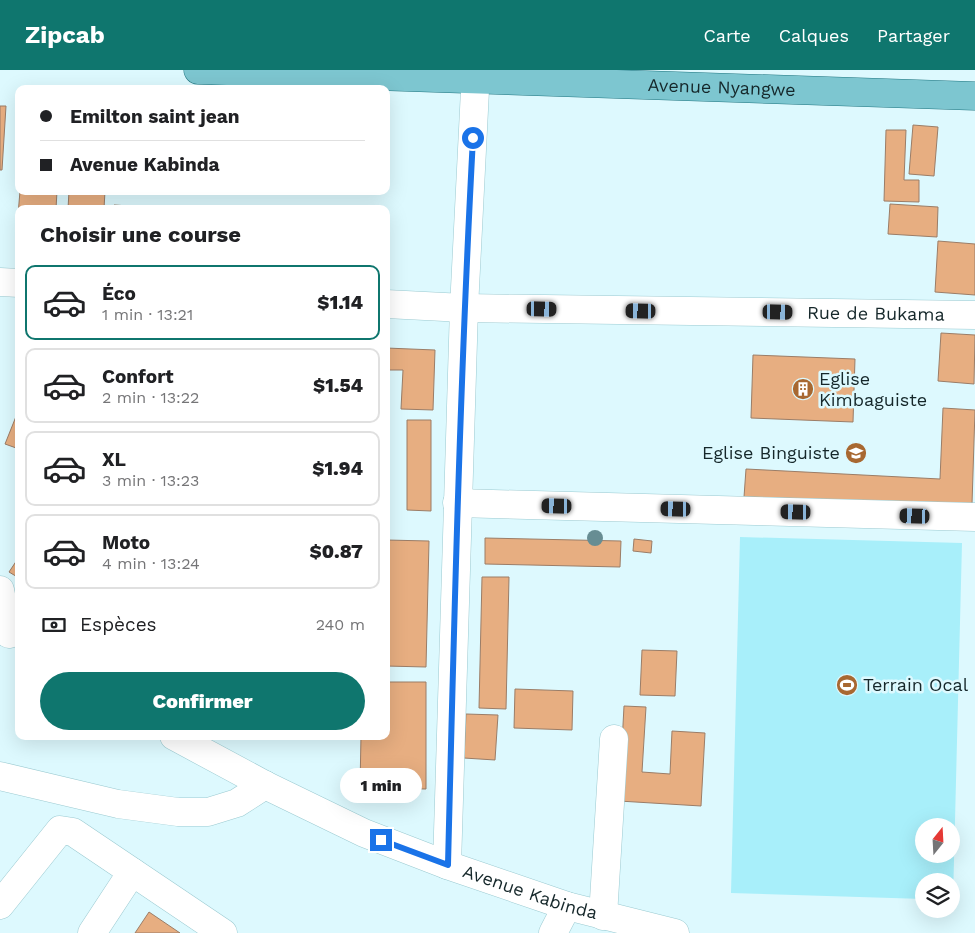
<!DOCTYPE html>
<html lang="fr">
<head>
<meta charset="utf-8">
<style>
  body { margin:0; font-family:"Work Sans",sans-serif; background:#f2f2f2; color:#202124; height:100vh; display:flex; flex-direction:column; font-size:19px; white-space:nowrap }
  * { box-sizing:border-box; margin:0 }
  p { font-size:16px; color:#757577 }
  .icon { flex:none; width:28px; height:28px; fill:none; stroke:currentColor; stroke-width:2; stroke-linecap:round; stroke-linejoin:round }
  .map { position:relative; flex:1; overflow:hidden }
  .side { position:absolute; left:15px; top:135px; width:375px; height:535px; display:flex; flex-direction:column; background:#fff; border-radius:10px; box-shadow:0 5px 20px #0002 }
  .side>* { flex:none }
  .hud { position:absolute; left:15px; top:15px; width:375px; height:110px; border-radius:10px; box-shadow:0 5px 20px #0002; display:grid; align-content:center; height:110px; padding:0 25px; background:#fff }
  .needle { width:32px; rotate:18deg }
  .buttons { position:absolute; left:915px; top:748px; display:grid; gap:10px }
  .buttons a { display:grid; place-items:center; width:45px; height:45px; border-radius:50%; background:#fff; box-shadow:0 5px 20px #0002; font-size:25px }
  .end { position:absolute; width:22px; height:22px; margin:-11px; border:6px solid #1a73e8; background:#fff; box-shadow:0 0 0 2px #fff }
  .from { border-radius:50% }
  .bubble { position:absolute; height:35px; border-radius:18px; background:#fff; box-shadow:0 5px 20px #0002; font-size:16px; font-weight:800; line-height:35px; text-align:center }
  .car { position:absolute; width:15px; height:30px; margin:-15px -8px; border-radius:6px; box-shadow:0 0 4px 1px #0007; background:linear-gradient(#222 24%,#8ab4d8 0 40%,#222 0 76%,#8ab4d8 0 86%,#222 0) }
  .hud b { display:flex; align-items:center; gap:18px; height:48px; font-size:19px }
  .hud b+b { border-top:1px solid #e0e0e0 }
  .hud i { width:12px; height:12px; background:#202124 }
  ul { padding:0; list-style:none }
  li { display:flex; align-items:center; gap:15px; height:75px; margin:0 10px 8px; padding:0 15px; border:2px solid #e0e0e0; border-radius:10px }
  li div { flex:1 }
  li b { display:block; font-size:19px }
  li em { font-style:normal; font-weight:800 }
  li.on { border-color:#0f766e }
  li>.icon { width:45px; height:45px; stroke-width:1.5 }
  h2 { padding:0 25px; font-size:22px; line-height:60px }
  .pay { display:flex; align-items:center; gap:12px; height:55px; padding:0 25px; font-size:19px }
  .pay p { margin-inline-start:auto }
  .button { display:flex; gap:10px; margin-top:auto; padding:10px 25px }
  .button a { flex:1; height:58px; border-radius:30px; background:#0f766e; color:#fff; font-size:20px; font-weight:800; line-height:58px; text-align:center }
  header { display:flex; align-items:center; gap:30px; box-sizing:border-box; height:70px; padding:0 25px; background:#0f766e; color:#fff }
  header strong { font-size:24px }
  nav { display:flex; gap:28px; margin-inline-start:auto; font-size:18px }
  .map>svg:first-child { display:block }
  .green { fill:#a8effa; fill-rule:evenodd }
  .building { fill:#e7ae81; stroke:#9b7d67 }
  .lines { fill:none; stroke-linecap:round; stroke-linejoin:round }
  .minor-casing { stroke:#9bcad1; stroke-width:29 }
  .major-casing { stroke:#207681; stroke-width:29 }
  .minor { stroke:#fff; stroke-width:28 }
  .major { stroke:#7dc6d0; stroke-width:28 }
  .tree { fill:#678d93 }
  .route { stroke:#1a73e8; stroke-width:6 }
  .labels { text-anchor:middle; stroke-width:5; stroke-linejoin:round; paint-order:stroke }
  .street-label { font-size:18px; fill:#15272a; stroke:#ddf9fe }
  .poi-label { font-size:18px; fill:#15272a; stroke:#ddf9fe; text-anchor:start }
</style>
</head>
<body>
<header>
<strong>Zipcab</strong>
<nav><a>Carte</a><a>Calques</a><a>Partager</a></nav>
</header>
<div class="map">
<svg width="975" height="863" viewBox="0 0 975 863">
  <rect width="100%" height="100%" fill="#ddf9fe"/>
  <path class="green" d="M740,467L962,473L953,830H951V811H924V829L731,823ZM924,756H951V784H924Z"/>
  <g class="building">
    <polygon points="0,36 6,36 2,100 0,100"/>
    <polygon points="913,55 938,57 934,106 909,104"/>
    <polygon points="886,60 906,60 904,110 919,110 919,132 884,131"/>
    <polygon points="20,121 57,121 56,139 19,139 19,169 16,169"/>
    <polygon points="69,121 105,121 104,139 68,139"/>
    <polygon points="890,134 938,137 937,167 888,164"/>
    <polygon points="114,135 144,137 144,139 114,139"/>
    <polygon points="938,171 975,174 975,225 935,222"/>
    <polygon points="941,263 975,265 974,314 938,311"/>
    <polygon points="386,278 435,280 433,340 401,339 403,300 386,300"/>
    <polygon points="753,285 855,289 853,352 751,348"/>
    <polygon points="943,338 975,340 972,434 744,427 746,399 940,409"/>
    <polygon points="19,339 19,379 5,374"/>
    <polygon points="407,350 431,350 431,441 407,440"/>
    <polygon points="485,468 621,471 620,497 485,494"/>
    <polygon points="634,469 652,471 651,483 633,481"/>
    <polygon points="386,470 429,471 426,597 386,596"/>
    <polygon points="19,487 19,508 9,502"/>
    <polygon points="482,507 509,507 506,639 479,638"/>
    <polygon points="642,580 677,581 675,626 640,625"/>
    <polygon points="386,612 426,612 426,719 360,718 361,666 386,666"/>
    <polygon points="515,619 573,621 572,660 514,658"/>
    <polygon points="624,636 646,637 642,702 670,704 672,661 705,663 701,736 619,731"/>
    <polygon points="466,644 498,645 495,690 464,688"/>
    <polygon points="149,842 180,863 135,863"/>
  </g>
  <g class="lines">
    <g class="minor-casing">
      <g id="minor">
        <polyline points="0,212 19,213"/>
        <path id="s1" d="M386,234L464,238L975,245"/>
        <polyline points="457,433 975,447"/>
        <polyline points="0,520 9,564"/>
        <path id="s2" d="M174,666L265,715L364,763L447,795L567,836L675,863"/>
        <polyline points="0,706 118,734 178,742 208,742 237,733 265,715"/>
        <polyline points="447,795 464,238 476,0"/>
        <polyline points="0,835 60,760 73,762 223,863"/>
        <polyline points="603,846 614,669"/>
        <polyline points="92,863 132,802"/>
        <polyline points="553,863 567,836"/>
      </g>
    </g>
    <g class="major-casing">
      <g id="major">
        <path id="s3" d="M198,0L975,26"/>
      </g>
    </g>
    <use href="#minor" class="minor"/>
    <use href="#major" class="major"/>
  </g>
  <circle class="tree" cx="595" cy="468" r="8"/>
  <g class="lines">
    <path class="route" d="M381,770L448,795C454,552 460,310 473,68"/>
  </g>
  <defs>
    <g id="building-disc" transform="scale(1.125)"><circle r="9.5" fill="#a86831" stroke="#ddf9fe"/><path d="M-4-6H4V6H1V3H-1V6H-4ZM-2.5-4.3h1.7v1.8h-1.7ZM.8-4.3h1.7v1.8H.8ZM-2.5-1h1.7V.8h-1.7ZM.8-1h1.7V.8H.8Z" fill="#fff"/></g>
    <g id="school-disc" transform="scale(1.125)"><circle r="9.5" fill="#a86831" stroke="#ddf9fe"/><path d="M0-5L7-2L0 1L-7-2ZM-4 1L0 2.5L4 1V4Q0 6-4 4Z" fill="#fff"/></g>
    <g id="stadium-disc" transform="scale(1.125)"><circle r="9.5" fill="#a86831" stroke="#ddf9fe"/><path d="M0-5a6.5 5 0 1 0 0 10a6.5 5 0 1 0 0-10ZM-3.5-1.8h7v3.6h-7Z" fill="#fff"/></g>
  </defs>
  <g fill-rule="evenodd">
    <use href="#building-disc" x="803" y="319"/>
    <use href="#school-disc" x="856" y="383"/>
    <use href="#stadium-disc" x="847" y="615"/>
  </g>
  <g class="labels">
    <g class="street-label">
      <text dy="6" stroke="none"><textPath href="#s3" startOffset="524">Avenue Nyangwe</textPath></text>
      <text dy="6" stroke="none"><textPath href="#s1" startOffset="490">Rue de Bukama</textPath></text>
      <text dy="6" stroke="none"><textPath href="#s2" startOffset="390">Avenue Kabinda</textPath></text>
    </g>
    <g class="poi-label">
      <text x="819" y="315">Eglise<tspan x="819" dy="21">Kimbaguiste</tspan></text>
      <text x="840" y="389" text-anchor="end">Eglise Binguiste</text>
      <text x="863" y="621">Terrain Ocal</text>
    </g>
  </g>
</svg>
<div class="buttons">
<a><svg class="needle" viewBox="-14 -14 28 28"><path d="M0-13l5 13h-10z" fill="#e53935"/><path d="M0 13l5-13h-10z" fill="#757577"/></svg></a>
<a><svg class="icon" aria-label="layers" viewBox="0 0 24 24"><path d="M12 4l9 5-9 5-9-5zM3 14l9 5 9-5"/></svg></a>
</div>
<i class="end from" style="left:473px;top:68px"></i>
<i class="end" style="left:381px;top:770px"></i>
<div class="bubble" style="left:340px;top:698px;width:82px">1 min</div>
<i class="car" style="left:542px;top:239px;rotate:91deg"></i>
<i class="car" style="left:641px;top:241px;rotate:271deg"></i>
<i class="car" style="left:778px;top:242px;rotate:91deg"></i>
<i class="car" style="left:557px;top:436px;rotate:271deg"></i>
<i class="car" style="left:676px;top:439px;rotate:271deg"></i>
<i class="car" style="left:796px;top:442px;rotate:271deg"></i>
<i class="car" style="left:915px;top:446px;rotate:272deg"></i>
<div class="hud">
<b><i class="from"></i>Emilton saint jean</b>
<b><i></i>Avenue Kabinda</b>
</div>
<section class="side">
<h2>Choisir une course</h2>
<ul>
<li class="on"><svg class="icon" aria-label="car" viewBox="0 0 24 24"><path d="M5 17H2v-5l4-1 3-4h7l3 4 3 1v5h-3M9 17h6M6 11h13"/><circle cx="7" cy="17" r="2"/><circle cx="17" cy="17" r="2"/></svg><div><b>Éco</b><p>1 min · 13:21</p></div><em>$1.14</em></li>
<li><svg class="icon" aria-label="car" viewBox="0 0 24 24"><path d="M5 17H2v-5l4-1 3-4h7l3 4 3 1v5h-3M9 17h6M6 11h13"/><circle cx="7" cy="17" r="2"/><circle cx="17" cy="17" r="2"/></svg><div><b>Confort</b><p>2 min · 13:22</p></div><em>$1.54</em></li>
<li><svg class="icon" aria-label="car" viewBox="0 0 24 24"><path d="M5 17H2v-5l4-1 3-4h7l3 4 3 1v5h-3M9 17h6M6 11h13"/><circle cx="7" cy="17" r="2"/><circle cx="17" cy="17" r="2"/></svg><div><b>XL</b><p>3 min · 13:23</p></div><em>$1.94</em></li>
<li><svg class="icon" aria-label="car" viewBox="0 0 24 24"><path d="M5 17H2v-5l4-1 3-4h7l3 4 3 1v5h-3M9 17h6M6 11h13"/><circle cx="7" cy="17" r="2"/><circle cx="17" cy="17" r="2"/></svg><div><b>Moto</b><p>4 min · 13:24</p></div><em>$0.87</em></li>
</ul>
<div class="pay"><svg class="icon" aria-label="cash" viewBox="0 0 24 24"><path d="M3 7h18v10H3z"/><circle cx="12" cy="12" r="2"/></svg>Espèces<p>240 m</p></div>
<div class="button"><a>Confirmer</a></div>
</section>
</div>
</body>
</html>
